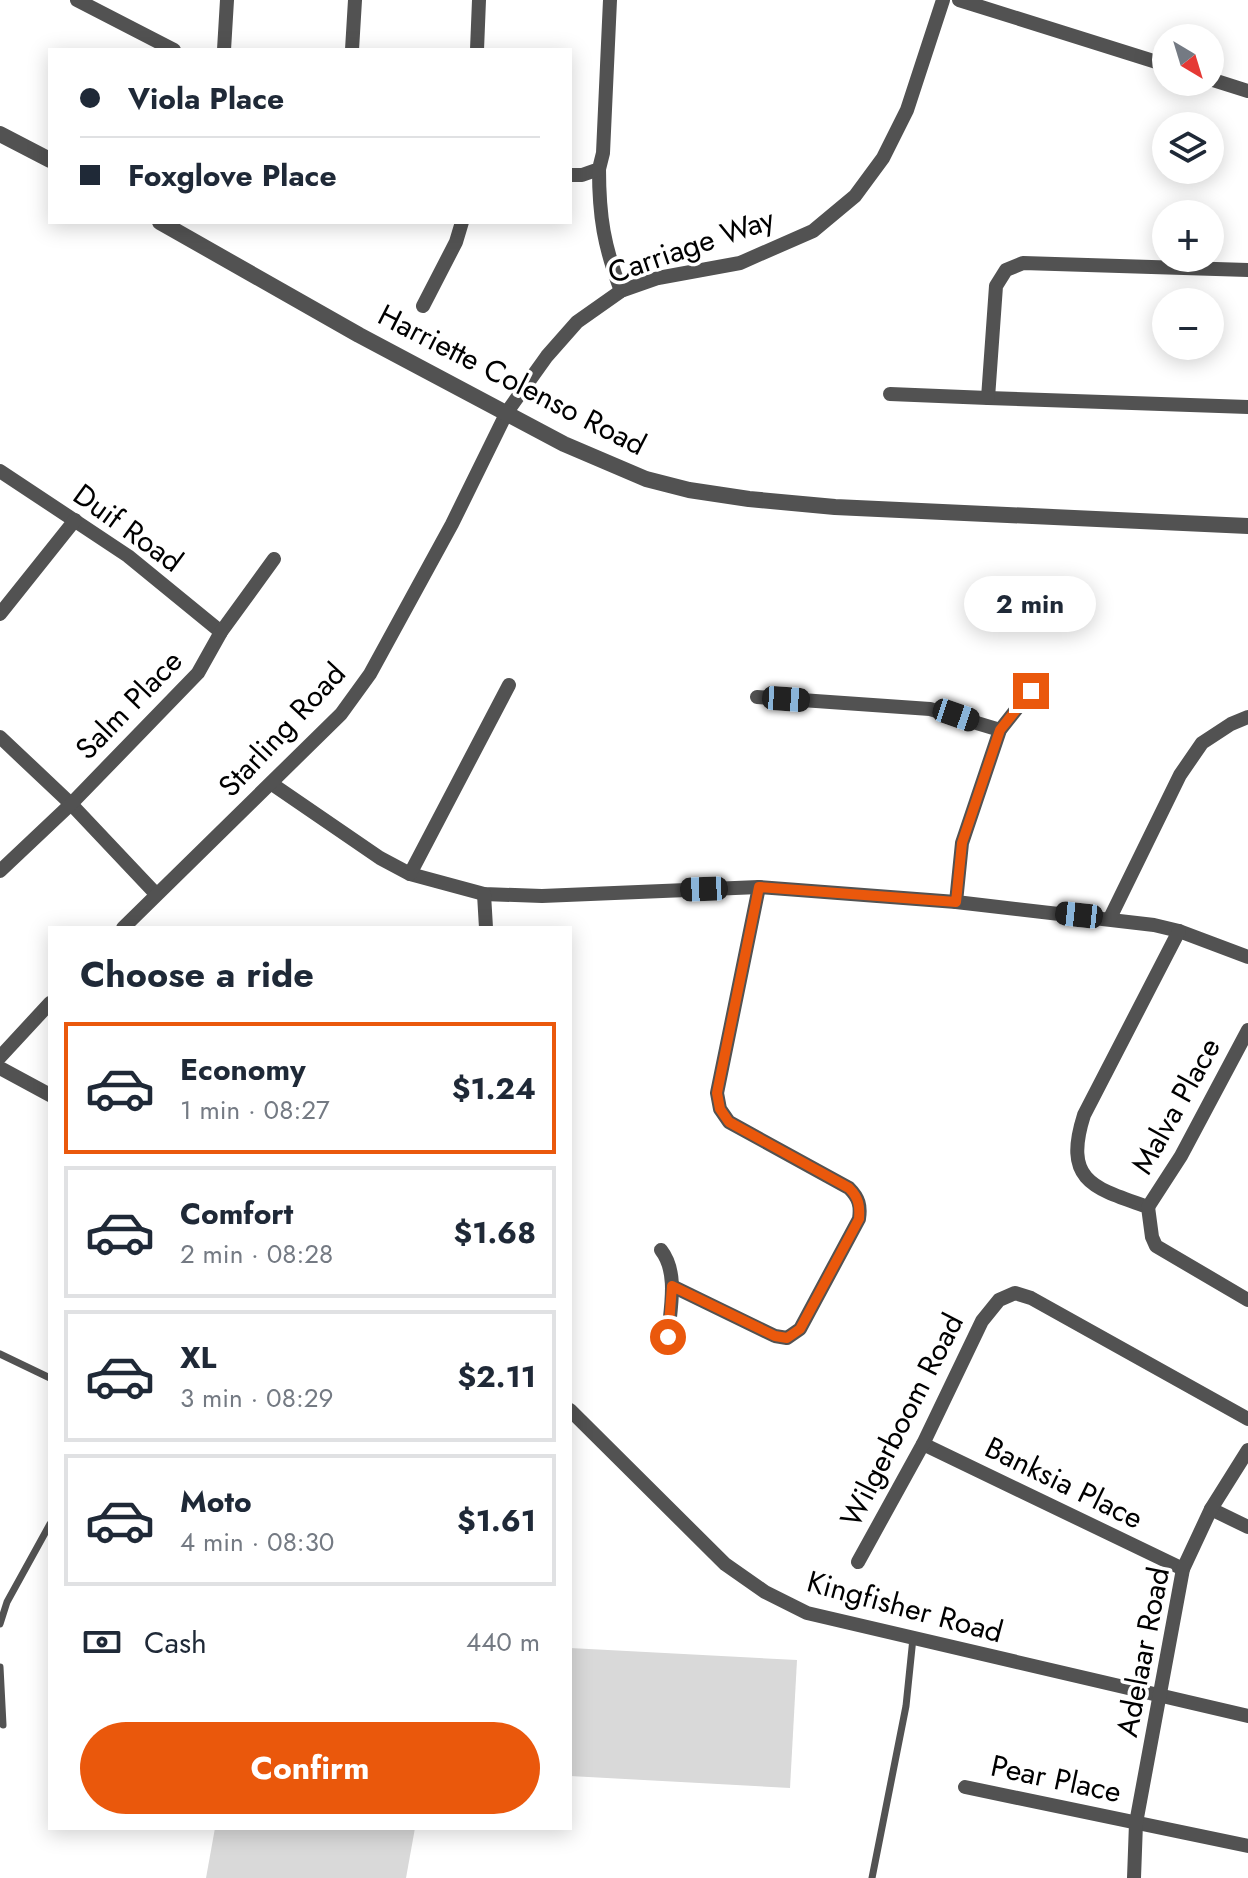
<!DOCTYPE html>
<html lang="en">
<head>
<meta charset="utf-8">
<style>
  body { margin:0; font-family:Jost,sans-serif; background:#f2f2f3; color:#1f2937; height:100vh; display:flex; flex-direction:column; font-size:30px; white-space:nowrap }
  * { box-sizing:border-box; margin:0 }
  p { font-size:26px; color:#747a83 }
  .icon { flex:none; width:44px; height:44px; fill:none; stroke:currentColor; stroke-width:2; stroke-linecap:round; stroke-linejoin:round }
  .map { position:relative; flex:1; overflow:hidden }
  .panel { position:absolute; left:48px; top:926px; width:524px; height:904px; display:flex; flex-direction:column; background:#fff; border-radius:0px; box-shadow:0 4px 20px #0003 }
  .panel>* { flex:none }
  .banner { position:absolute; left:48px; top:48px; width:524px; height:176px; border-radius:0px; box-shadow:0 4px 20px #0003; display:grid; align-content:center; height:176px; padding:0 32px; background:#fff }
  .needle { width:52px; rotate:142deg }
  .fabs { position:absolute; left:1152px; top:24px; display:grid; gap:16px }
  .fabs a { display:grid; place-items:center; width:72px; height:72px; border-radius:50%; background:#fff; box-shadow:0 4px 20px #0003; font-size:40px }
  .end { position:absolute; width:36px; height:36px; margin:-18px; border:10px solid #ea580c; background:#fff; box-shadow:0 0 0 4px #fff }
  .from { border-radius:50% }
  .bubble { position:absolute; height:56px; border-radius:28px; background:#fff; box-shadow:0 4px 20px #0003; font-size:26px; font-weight:700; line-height:56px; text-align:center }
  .car { position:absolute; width:24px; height:48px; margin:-24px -12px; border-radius:10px; box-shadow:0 0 6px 2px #0007; background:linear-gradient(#222 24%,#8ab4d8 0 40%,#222 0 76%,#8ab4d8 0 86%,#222 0) }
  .banner b { display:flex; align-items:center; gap:28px; height:76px; font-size:30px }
  .banner b+b { border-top:2px solid #e0e1e3 }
  .banner i { width:20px; height:20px; background:#1f2937 }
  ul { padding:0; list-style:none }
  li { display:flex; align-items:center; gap:24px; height:132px; margin:0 16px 12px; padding:0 16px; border:4px solid #e0e1e3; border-radius:0px }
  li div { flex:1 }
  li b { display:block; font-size:30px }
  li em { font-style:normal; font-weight:700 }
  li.current { border-color:#ea580c }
  li>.icon { width:72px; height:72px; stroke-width:1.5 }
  h2 { padding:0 32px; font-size:36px; line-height:96px }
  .pay { display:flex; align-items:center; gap:20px; height:88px; padding:0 32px; font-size:30px }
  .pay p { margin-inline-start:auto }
  .button { display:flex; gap:16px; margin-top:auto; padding:16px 32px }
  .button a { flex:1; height:92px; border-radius:48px; background:#ea580c; color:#fff; font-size:32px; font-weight:700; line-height:92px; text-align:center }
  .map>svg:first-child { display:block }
  .green { fill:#d9d9d9 }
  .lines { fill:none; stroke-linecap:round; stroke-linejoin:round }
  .service { stroke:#525252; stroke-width:7 }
  .minor { stroke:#525252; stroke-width:14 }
  .tertiary { stroke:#525252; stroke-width:16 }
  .route { stroke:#ea580c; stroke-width:10 }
  .labels { text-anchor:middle; stroke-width:7; stroke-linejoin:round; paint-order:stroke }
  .street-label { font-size:30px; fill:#000; stroke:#fff }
</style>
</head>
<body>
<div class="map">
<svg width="1248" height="1878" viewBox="0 0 1248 1878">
  <rect width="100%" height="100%" fill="#fff"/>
  <g class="green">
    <polygon points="570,1648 797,1660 790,1788 570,1776"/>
    <polygon points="215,1828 415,1828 406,1878 206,1878"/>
  </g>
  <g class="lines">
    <g class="service">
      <polyline points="0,1354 50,1378"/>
      <polyline points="0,1624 7,1602 50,1524"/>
      <polyline points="0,1667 3,1725"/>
      <polyline points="872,1878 906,1706 913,1638"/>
    </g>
    <g class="minor">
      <polyline points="77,0 174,50"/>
      <polyline points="959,0 1166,65"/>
      <polyline points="224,50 227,0"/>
      <polyline points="352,50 355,0"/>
      <polyline points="477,50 479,0"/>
      <polyline points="1210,79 1248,91"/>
      <path d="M599,169C599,217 604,246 621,291"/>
      <polyline points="570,175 582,175 599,169 603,153 610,0"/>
      <polyline points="1248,270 1023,263 1006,270 996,286 988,398 1248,407"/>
      <polyline points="423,306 456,242 462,222"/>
      <polyline points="890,394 988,398"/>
      <polyline points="0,471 128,556 221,632"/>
      <polyline points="0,614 75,520"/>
      <polyline points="757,697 930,709 1000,730"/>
      <polyline points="0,737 71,804 156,894"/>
      <polyline points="272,784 380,858 410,874 484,894 542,896 759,887 956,902 1154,925 1179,931 1248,957"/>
      <polyline points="0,871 71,804 198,673 221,632 274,559"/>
      <polyline points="410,874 509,685"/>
      <polyline points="484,894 486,928"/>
      <polyline points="956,902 962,843 1000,730 1031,691"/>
      <polyline points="1110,918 1180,775 1202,743 1231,724 1248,717"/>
      <polyline points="123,928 341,714 370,674 452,524 507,412 547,356 577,322 621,291 658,278 740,263 813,231 855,196 883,158 907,110 943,0"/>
      <path d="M1179,931L1084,1115C1063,1181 1093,1188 1148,1207L1152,1237L1156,1246L1248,1300"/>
      <polyline points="0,1057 50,1003"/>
      <polyline points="0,1068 50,1095"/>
      <polyline points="1148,1207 1181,1156 1248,1030"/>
      <path d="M661,1250C679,1273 670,1309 668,1337"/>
      <path d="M672,1286L775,1336L787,1338L800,1329L859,1219C861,1206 859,1198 849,1188L729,1122L720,1109L717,1093L759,887"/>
      <polyline points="570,1410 725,1564 765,1592 807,1613 1248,1716"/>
      <polyline points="923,1444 1183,1569"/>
      <polyline points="1211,1509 1248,1527"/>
      <polyline points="858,1562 923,1444 982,1321 999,1300 1015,1293 1031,1298 1248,1419"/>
      <polyline points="965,1787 1248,1846"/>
      <polyline points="1134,1878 1136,1823 1183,1569 1211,1509 1248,1450"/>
    </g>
    <g class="tertiary">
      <polyline points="0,134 50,160"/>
      <polyline points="160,222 359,335 564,444 646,479 689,490 749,499 835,507 1248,526"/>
    </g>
  </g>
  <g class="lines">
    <path class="route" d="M668,1337L672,1286L775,1336L787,1338L800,1329L859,1219C860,1206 859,1198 849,1188L729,1122L720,1109L717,1093L759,887L956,902L962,843L1000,730L1031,691"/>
  </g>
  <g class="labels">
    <g class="street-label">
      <text transform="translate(691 246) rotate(-19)" y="10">Carriage Way</text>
      <text transform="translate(512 380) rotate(27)" y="10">Harriette Colenso Road</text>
      <text transform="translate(128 528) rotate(36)" y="10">Duif Road</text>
      <text transform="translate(129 705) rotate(-46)" y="10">Salm Place</text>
      <text transform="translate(282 730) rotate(-47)" y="10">Starling Road</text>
      <text transform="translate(1176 1106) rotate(-61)" y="10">Malva Place</text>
      <text transform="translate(902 1420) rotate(-63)" y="10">Wilgerboom Road</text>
      <text transform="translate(1064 1483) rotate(26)" y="10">Banksia Place</text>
      <text transform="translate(905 1607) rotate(15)" y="10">Kingfisher Road</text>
      <text transform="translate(1143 1652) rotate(-79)" y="10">Adelaar Road</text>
      <text transform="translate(1056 1779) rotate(12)" y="10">Pear Place</text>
    </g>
  </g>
</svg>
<div class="fabs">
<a><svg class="needle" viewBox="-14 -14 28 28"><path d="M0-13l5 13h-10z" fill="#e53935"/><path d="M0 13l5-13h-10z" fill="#747a83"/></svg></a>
<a><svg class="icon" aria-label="layers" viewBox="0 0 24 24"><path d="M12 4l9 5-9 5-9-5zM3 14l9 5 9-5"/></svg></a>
<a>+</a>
<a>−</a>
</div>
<i class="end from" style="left:668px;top:1337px"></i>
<i class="end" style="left:1031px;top:691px"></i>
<div class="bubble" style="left:964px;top:576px;width:132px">2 min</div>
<i class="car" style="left:786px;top:699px;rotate:94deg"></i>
<i class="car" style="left:956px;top:715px;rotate:109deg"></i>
<i class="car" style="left:704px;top:889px;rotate:268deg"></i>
<i class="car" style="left:1079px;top:915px;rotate:276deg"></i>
<div class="banner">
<b><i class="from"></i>Viola Place</b>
<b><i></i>Foxglove Place</b>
</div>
<section class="panel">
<h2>Choose a ride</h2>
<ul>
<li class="current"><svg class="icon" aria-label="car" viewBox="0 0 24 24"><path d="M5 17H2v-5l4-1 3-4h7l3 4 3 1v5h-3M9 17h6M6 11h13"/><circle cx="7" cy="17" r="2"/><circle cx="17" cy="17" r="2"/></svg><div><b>Economy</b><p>1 min · 08:27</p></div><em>$1.24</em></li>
<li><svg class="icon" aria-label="car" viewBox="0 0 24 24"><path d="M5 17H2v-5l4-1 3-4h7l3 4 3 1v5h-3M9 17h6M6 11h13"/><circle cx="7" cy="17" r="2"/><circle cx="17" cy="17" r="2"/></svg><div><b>Comfort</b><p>2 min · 08:28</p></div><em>$1.68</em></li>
<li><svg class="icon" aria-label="car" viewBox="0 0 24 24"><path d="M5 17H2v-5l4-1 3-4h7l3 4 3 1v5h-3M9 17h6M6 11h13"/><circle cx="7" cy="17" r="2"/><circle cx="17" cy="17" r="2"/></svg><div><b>XL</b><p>3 min · 08:29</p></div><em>$2.11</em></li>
<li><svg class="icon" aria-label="car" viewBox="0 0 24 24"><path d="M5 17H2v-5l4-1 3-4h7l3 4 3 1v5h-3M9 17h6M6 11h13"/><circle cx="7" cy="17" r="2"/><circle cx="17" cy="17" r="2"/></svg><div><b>Moto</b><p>4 min · 08:30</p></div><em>$1.61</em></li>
</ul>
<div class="pay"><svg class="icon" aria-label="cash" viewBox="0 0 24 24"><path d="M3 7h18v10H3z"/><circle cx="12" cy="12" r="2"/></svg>Cash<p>440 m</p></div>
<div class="button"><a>Confirm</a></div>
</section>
</div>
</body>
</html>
